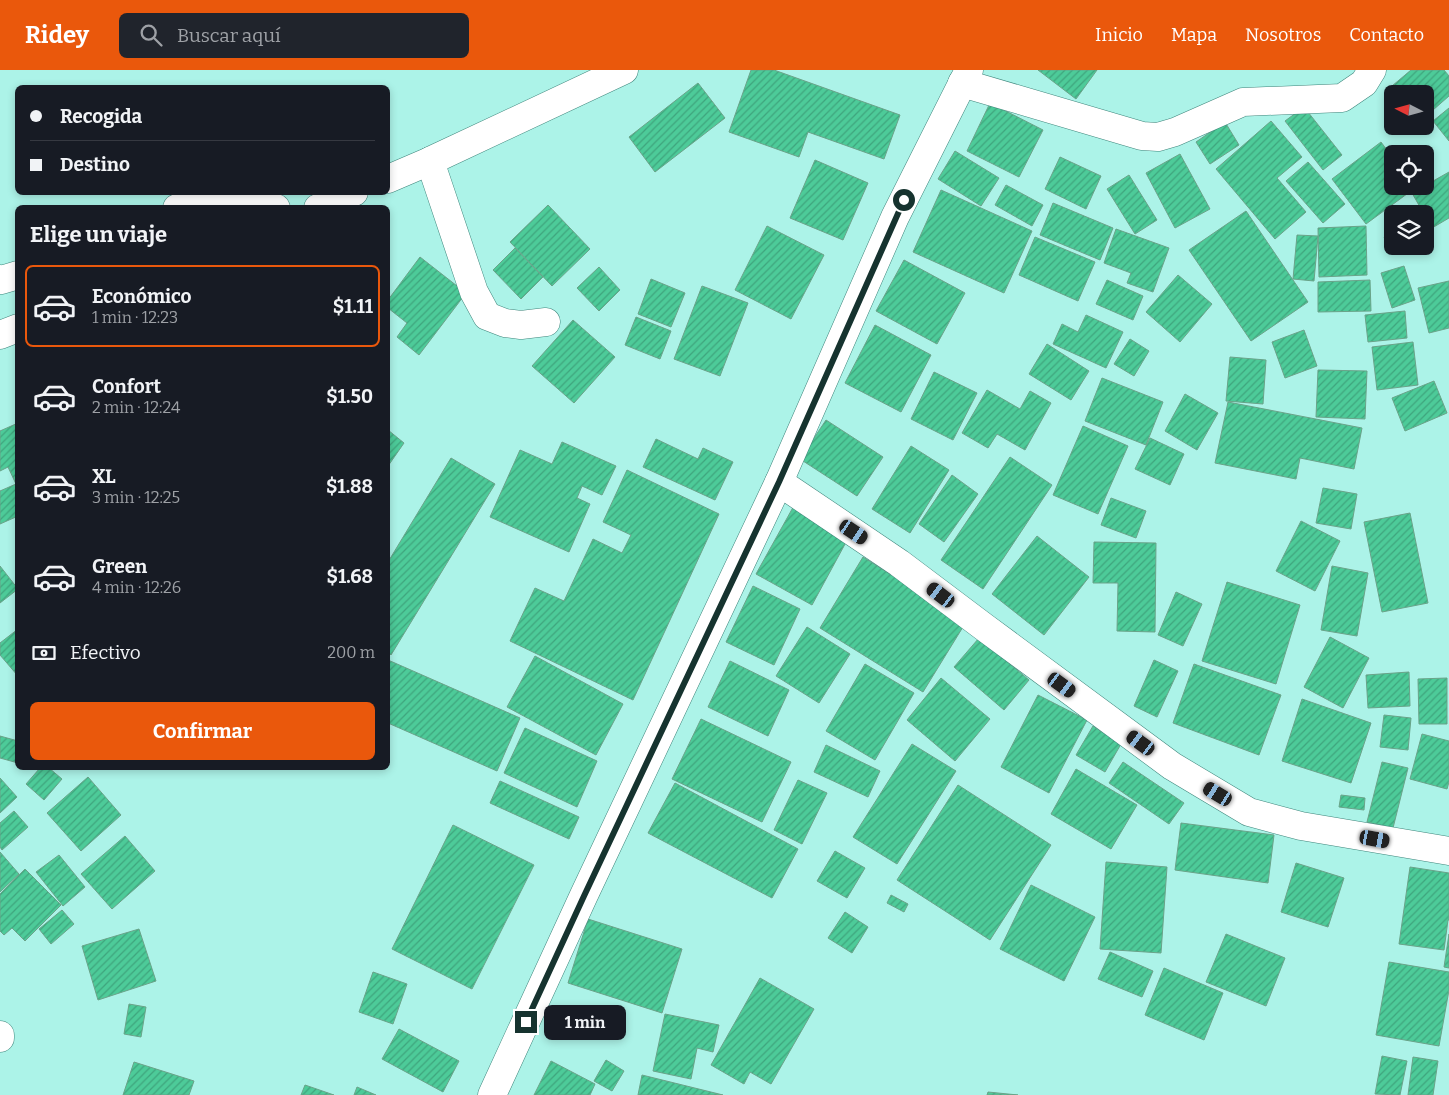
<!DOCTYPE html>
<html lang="es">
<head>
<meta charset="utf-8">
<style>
  body { margin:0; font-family:Bitter,serif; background:#20242c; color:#f1f3f6; height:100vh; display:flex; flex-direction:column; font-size:19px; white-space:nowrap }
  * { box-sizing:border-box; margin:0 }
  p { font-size:16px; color:#9ea1a6 }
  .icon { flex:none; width:28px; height:28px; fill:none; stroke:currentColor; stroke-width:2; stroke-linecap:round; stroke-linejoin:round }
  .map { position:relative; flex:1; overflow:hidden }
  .sheet { position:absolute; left:15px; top:135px; width:375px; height:565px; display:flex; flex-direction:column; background:#171b24; border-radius:8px; box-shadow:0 2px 8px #0003 }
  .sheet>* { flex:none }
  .hud { position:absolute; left:15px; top:15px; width:375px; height:110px; border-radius:8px; box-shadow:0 2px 8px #0003; display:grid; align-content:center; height:110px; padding:0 15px; background:#171b24 }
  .needle { width:32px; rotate:276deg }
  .controls { position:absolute; left:1384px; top:15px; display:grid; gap:10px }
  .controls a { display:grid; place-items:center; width:50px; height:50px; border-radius:8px; background:#171b24; box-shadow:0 2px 8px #0003; font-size:25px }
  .end { position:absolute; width:22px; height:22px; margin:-11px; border:6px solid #16332f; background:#fff; box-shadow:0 0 0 2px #fff }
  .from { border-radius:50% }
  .bubble { position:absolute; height:35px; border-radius:8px; background:#171b24; box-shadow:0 2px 8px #0003; font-size:16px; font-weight:700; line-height:35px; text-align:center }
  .car { position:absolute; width:15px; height:30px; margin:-15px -8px; border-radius:6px; box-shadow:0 0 4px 1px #0007; background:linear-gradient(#222 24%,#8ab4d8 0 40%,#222 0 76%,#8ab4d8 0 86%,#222 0) }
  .hud b { display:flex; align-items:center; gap:18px; height:48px; font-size:19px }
  .hud b+b { border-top:1px solid #363941 }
  .hud i { width:12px; height:12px; background:#f1f3f6 }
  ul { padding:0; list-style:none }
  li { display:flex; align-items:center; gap:15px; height:82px; margin:0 10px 8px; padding:0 5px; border:2px solid transparent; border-radius:8px }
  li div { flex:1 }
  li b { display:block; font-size:19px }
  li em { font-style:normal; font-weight:700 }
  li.current { border-color:#ea580c }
  li>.icon { width:45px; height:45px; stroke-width:1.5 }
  h2 { padding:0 15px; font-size:22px; line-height:60px }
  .pay { display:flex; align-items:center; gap:12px; height:55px; padding:0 15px; font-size:19px }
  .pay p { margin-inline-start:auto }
  .cta { display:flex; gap:10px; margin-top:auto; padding:10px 15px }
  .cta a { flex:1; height:58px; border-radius:8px; background:#ea580c; color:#fff; font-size:20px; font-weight:700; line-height:58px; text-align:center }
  header { display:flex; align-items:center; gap:30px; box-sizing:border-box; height:70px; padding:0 25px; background:#ea580c; color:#fff }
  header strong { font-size:24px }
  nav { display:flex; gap:28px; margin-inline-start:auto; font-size:18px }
  .search { width:350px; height:45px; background:#20242c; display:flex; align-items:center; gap:12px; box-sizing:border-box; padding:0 18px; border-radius:8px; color:#9ea1a6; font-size:19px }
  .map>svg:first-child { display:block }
  .building { fill:url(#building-hatch); stroke:#6aa389 }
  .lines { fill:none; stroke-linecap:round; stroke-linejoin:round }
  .minor-casing { stroke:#3e857b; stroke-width:29 }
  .tertiary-casing { stroke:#3e857b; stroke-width:29 }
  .secondary-casing { stroke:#3e857b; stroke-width:29 }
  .minor { stroke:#fff; stroke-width:28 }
  .tertiary { stroke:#fff; stroke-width:28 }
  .secondary { stroke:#fff; stroke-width:28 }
  .route { stroke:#16332f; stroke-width:6 }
</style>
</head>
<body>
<header>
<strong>Ridey</strong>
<div class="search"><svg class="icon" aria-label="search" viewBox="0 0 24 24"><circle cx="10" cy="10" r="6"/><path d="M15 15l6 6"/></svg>Buscar aquí</div>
<nav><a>Inicio</a><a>Mapa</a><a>Nosotros</a><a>Contacto</a></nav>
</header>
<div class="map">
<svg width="1449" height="1025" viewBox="0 0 1449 1025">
  <defs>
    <pattern id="building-hatch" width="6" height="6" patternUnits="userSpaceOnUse" patternTransform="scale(1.25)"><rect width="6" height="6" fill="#4dcb99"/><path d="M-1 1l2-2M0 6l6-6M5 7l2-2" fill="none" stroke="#3fa57d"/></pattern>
  </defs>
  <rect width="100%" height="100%" fill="#acf3e8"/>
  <g class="building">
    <polygon points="751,0 774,0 900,45 884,89 808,62 799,87 729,62"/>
    <polygon points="1038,0 1097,0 1076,29"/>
    <polygon points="1411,0 1444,0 1449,6 1449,26 1425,47 1425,24 1399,24 1392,16"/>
    <polygon points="698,13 725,48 655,102 629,67"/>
    <polygon points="990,33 1043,60 1019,107 967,81"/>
    <polygon points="1304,37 1342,85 1323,100 1285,51"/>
    <polygon points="1449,38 1449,71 1433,51"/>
    <polygon points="1271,51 1302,87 1277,108 1306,142 1275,169 1216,99"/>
    <polygon points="1225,52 1239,75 1210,94 1196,72"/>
    <polygon points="1381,72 1392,87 1392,116 1414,116 1415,118 1366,154 1332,109"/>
    <polygon points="955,81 999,108 981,136 938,109"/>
    <polygon points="1180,84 1210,139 1175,158 1146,103"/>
    <polygon points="1060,87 1101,106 1086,139 1045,119"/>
    <polygon points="815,90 868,113 843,170 790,148"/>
    <polygon points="1308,92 1345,134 1323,153 1286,111"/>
    <polygon points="1449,102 1449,148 1432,158 1412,123"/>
    <polygon points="1129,105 1157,150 1135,164 1107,119"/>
    <polygon points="1006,115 1043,135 1032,156 995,135"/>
    <polygon points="941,120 1032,161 1004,223 913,182"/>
    <polygon points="1053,133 1113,158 1100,190 1040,165"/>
    <polygon points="548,135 590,179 552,216 510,172"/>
    <polygon points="1246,141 1308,232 1251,271 1189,180"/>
    <polygon points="767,156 824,185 791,249 735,220"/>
    <polygon points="1366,156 1367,205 1319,207 1318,158"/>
    <polygon points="1116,159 1169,178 1153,222 1127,213 1131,203 1104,193"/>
    <polygon points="1392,162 1392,176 1405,176 1394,183 1384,167"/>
    <polygon points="1297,165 1318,166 1314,211 1293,209"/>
    <polygon points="1035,167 1095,192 1078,231 1019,205"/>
    <polygon points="515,178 543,207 521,229 493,200"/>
    <polygon points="420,187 466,223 419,285 397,267 407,253 388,238 388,230"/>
    <polygon points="904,190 965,223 937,274 876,241"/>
    <polygon points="1404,196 1415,230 1392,238 1381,203"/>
    <polygon points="599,197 620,220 599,241 577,218"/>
    <polygon points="1178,205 1212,234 1180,272 1146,242"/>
    <polygon points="651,209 685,223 671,257 638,244"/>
    <polygon points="1107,210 1143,226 1133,250 1096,234"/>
    <polygon points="1370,210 1371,241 1318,242 1318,212"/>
    <polygon points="1449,211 1449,258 1429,263 1418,218"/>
    <polygon points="702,216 748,233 720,306 674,289"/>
    <polygon points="1405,241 1407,268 1368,272 1365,245"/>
    <polygon points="1086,245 1123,262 1106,298 1053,274 1062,254 1078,262"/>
    <polygon points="636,247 671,261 660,289 625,275"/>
    <polygon points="573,250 615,287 574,333 532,296"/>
    <polygon points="875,255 931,285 901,342 845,313"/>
    <polygon points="1304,260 1317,296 1285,308 1272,272"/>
    <polygon points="1130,269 1149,281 1134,306 1114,294"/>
    <polygon points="1413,272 1418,315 1377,320 1372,277"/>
    <polygon points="1047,274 1089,301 1071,330 1029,304"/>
    <polygon points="1230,287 1266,290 1263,334 1226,331"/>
    <polygon points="1318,300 1367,301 1365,349 1316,347"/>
    <polygon points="934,302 977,323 953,370 911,349"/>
    <polygon points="1102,308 1163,332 1146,375 1085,351"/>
    <polygon points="1434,311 1447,343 1405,361 1392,328"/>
    <polygon points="987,320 1020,339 1030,321 1051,333 1025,380 997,364 988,378 962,363"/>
    <polygon points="1185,324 1218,343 1197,380 1165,361"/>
    <polygon points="1228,332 1362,358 1354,399 1300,388 1296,409 1215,393"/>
    <polygon points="826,350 883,387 857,426 800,389"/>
    <polygon points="18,353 18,446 0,454 0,421 16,414 8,397 0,401 0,361"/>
    <polygon points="1083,356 1128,376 1098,444 1053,425"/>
    <polygon points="388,360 404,373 388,396"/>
    <polygon points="1150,368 1184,384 1170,415 1135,399"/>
    <polygon points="656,369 698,389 703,378 733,392 715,430 643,397"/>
    <polygon points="562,372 616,396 602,425 582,416 577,428 590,434 569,482 490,447 520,380 552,394"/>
    <polygon points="911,376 949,400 910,463 872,439"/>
    <polygon points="1010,387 1052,415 983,519 941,490"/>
    <polygon points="451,388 495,414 391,585 388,582 388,492"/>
    <polygon points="627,400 719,444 633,630 510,571 535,518 564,531 593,469 622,483 631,465 603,452"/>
    <polygon points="952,405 978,424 944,472 919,454"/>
    <polygon points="1323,418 1357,424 1351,459 1316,453"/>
    <polygon points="1111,428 1146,441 1136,468 1101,455"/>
    <polygon points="796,432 851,463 812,535 756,504"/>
    <polygon points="1410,443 1428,533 1382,542 1364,452"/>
    <polygon points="1301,451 1340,471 1315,521 1276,501"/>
    <polygon points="1037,466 1089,507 1044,565 992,524"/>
    <polygon points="1094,472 1156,473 1155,562 1117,561 1118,513 1093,513"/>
    <polygon points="863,487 966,552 923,622 820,558"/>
    <polygon points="0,496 18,519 0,533"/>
    <polygon points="1332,496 1368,503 1357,566 1321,560"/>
    <polygon points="1227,512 1300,535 1276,614 1202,591"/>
    <polygon points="753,516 800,539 774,595 726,572"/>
    <polygon points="1176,522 1202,534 1183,576 1158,565"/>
    <polygon points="807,557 850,584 819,633 776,606"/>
    <polygon points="18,559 18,606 0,585 0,573"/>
    <polygon points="1330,567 1369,588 1343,638 1304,617"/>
    <polygon points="979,568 1029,610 1004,640 954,597"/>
    <polygon points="535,586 623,634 596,685 507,637"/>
    <polygon points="388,590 520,648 497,701 388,653"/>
    <polygon points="1154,590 1178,601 1157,647 1134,636"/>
    <polygon points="730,591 789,620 768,666 708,637"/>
    <polygon points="865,594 914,623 875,690 826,661"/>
    <polygon points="1194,594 1281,625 1259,685 1173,653"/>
    <polygon points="1409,602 1410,636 1368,638 1366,605"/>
    <polygon points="941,608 990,649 955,691 907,650"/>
    <polygon points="1447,608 1447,654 1419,654 1418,609"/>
    <polygon points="1038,625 1087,650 1049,723 1001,697"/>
    <polygon points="1302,629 1371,653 1351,713 1282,691"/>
    <polygon points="1384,645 1411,648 1408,680 1380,677"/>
    <polygon points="701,649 791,692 762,752 672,709"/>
    <polygon points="1093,656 1121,674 1105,702 1076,685"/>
    <polygon points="525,658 597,691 577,737 504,703"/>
    <polygon points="1422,664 1449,671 1449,712 1447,719 1410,709"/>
    <polygon points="0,666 18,671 18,693 0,688"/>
    <polygon points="912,674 956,701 897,794 853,767"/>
    <polygon points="826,675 880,701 868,727 814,702"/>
    <polygon points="1123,692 1184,733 1169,754 1109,713"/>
    <polygon points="1382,692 1408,698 1393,758 1367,752"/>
    <polygon points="40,698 49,698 62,709 44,730 26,714"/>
    <polygon points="1076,699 1137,735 1111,779 1051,744"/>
    <polygon points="88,707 121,745 81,781 47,743"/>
    <polygon points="0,708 17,727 0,743"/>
    <polygon points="798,710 827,723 802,774 774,760"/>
    <polygon points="500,711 579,747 569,769 490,733"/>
    <polygon points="675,713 798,779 772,828 648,763"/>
    <polygon points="958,715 1051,775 990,870 897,810"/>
    <polygon points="1341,725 1365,728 1364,740 1339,737"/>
    <polygon points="14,741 28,757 2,780 0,777 0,753"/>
    <polygon points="1181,753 1274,765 1268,813 1175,800"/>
    <polygon points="453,755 534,795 472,919 392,879"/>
    <polygon points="125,766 155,801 112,839 81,804"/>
    <polygon points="835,781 865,798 847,828 817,811"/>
    <polygon points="0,782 19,804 0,822"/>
    <polygon points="59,785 85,817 63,836 36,802"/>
    <polygon points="1106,792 1167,797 1161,883 1100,879"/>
    <polygon points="1296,793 1344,808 1328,857 1281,842"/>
    <polygon points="1410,797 1449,803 1449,850 1448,850 1444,880 1399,874"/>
    <polygon points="25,799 61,835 25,871 12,858 4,865 0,861 0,824"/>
    <polygon points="1031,815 1095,847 1064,911 1000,879"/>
    <polygon points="891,825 908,834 904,842 887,833"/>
    <polygon points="62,840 74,854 51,874 39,859"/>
    <polygon points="845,842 868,857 852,883 828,868"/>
    <polygon points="588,849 682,879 662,943 568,913"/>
    <polygon points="139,859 156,911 98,930 82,876"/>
    <polygon points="1226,864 1285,888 1266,936 1206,912"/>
    <polygon points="1449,864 1449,898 1444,897"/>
    <polygon points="1110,882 1153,901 1142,927 1098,909"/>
    <polygon points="1389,892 1449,902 1449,920 1439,976 1376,965"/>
    <polygon points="1164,898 1223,923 1204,970 1145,945"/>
    <polygon points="373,902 407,914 393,954 359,942"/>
    <polygon points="760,908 814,939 771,1014 750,1002 744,1014 711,995"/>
    <polygon points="129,934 146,937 141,967 124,964"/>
    <polygon points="665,944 719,955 713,982 697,978 691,1009 653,1001"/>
    <polygon points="399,959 459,991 443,1022 382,989"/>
    <polygon points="1382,986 1407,991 1400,1025 1375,1024"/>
    <polygon points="1413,987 1438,991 1433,1025 1408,1025"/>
    <polygon points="606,990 624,1001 612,1021 594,1011"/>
    <polygon points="551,991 595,1014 590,1025 534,1025"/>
    <polygon points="134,992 194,1011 189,1025 123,1025"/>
    <polygon points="642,1005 723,1025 638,1025"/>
    <polygon points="305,1015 334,1025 301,1025"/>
    <polygon points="357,1017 376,1025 354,1025"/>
    <polygon points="988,1022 1018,1025 987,1025"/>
  </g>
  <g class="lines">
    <g class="minor-casing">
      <g id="minor">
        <polyline points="962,13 1142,66 1158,67 1175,62 1243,32 1342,28 1364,13 1372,0"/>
        <polyline points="430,91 474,222 487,246 505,253 521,255 546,252"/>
        <polyline points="177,138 193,132 239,126 276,138"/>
        <polyline points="0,209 1,210 18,205"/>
        <polyline points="779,412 899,493 984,557 1172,696 1249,742 1301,756 1449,781"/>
        <polyline points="0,965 0,968"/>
      </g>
    </g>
    <g class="tertiary-casing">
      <g id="tertiary">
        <polyline points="388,109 430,91 624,0"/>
        <polyline points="318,138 354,122"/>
        <polyline points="0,265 18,258"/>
      </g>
    </g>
    <g class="secondary-casing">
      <polyline id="secondary" points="492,1025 584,825 779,412 895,147 969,0"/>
    </g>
    <use href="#minor" class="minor"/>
    <use href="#tertiary" class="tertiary"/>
    <use href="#secondary" class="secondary"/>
  </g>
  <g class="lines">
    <polyline class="route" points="526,952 584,826 779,412 904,130"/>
  </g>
</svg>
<div class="controls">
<a><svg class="needle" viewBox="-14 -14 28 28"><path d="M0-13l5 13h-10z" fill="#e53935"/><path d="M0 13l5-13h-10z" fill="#9ea1a6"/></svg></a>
<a><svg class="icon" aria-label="locate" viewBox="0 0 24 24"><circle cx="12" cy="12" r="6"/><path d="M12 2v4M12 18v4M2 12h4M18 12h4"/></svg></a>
<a><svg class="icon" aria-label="layers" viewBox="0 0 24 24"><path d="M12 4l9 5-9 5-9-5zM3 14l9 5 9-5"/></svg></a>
</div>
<i class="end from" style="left:904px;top:130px"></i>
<i class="end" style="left:526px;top:952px"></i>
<div class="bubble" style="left:544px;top:935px;width:82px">1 min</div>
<i class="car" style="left:854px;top:462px;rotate:124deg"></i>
<i class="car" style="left:941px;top:525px;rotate:307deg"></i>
<i class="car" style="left:1062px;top:615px;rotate:126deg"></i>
<i class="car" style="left:1141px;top:673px;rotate:306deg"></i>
<i class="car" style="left:1218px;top:724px;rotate:301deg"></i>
<i class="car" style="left:1375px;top:769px;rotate:100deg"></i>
<div class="hud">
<b><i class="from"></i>Recogida</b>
<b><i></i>Destino</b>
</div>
<section class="sheet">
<h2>Elige un viaje</h2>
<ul>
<li class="current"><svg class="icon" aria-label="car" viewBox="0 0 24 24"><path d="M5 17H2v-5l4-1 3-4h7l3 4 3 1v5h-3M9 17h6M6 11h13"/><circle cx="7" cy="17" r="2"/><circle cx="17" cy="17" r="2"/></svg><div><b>Económico</b><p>1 min · 12:23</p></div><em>$1.11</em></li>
<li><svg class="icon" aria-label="car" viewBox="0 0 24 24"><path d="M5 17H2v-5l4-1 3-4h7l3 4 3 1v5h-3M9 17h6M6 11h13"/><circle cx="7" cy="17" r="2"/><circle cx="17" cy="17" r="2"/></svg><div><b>Confort</b><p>2 min · 12:24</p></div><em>$1.50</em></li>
<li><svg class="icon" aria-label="car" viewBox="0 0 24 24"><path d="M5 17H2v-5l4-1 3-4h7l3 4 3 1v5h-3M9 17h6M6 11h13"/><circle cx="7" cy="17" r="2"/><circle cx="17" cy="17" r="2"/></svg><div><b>XL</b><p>3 min · 12:25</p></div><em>$1.88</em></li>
<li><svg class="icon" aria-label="car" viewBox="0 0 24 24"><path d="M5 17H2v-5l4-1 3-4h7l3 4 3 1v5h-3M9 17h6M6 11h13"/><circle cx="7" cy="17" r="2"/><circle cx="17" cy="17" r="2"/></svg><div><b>Green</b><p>4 min · 12:26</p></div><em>$1.68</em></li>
</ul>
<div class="pay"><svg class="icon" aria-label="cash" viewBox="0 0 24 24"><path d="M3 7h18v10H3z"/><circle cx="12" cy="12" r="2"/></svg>Efectivo<p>200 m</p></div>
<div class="cta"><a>Confirmar</a></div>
</section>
</div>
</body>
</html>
